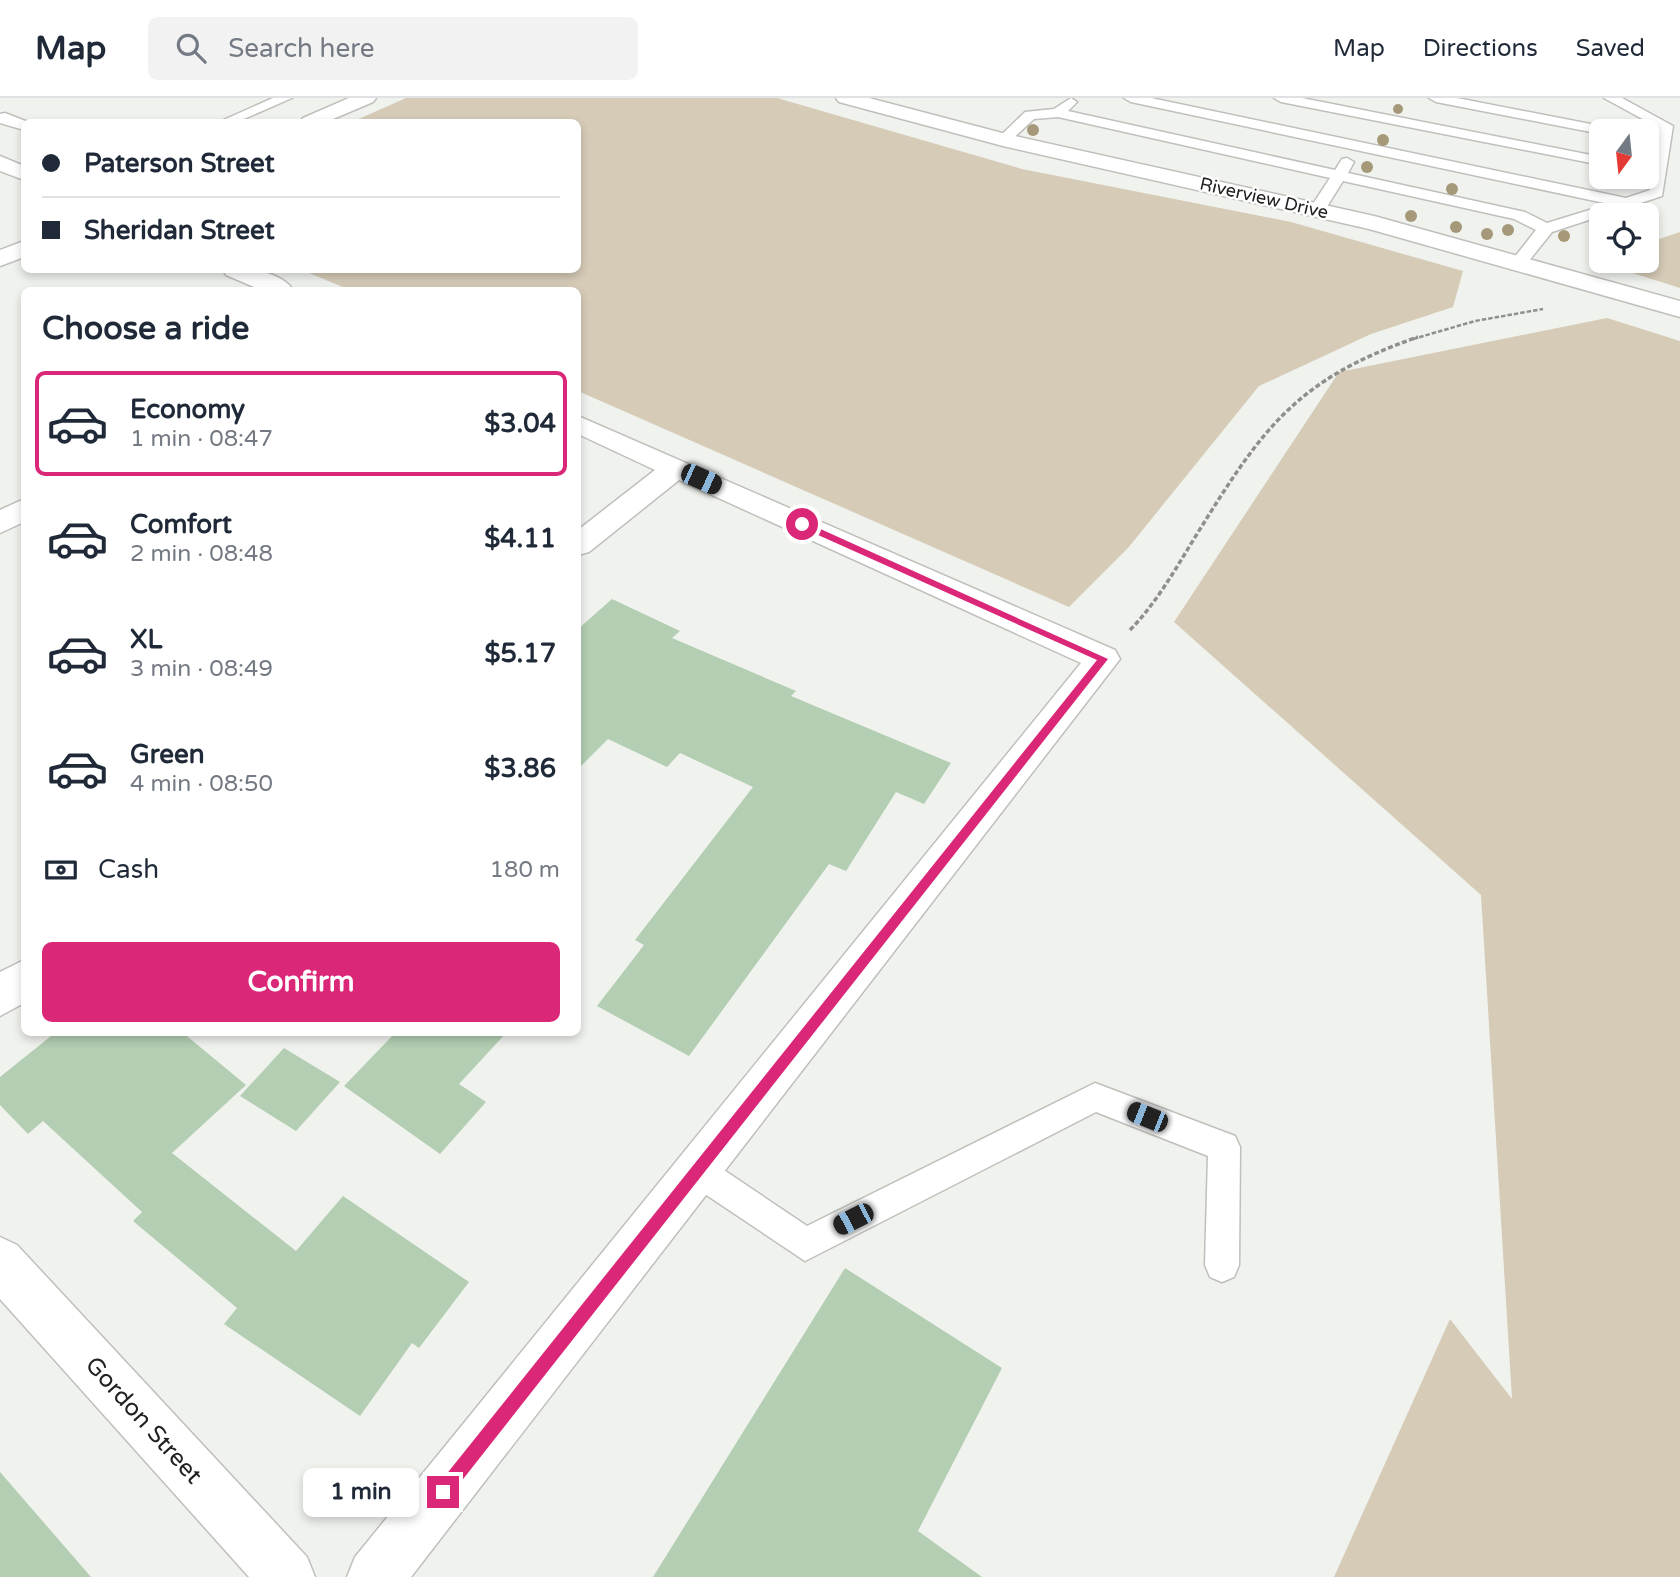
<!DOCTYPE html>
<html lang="en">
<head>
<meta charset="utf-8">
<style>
  body { margin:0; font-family:"Varela Round",sans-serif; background:#f2f2f3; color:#1f2937; height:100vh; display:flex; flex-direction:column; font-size:26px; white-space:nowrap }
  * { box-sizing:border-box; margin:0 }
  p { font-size:23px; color:#747a83 }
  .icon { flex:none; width:38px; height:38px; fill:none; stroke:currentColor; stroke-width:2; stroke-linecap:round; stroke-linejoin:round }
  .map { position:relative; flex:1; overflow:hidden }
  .drawer { position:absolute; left:21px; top:189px; width:560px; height:749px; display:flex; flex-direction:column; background:#fff; border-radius:10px; box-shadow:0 4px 10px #0003 }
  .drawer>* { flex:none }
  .banner { position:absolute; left:21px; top:21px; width:560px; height:154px; border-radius:10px; box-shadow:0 4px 10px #0003; display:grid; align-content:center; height:154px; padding:0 21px; background:#fff }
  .needle { width:46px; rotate:195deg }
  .tools { position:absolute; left:1589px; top:21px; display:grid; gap:14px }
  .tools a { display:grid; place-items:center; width:70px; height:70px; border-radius:10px; background:#fff; box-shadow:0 4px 10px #0003; font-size:35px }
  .end { position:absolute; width:32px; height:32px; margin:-16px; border:9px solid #db2777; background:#fff; box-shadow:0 0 0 4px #fff }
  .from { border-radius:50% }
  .bubble { position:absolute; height:49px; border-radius:10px; background:#fff; box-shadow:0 4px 10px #0003; font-size:23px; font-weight:800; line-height:49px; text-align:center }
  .car { position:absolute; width:21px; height:42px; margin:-21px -10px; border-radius:9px; box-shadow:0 0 5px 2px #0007; background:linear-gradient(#222 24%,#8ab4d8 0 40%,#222 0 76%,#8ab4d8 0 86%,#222 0) }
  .banner b { display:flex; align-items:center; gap:24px; height:66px; font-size:26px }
  .banner b+b { border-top:2px solid #e0e1e3 }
  .banner i { width:18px; height:18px; background:#1f2937 }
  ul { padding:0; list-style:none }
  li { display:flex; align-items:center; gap:21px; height:105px; margin:0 14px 10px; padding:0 7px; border:4px solid transparent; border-radius:10px }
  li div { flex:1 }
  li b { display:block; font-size:26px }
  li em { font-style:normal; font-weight:800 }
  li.active { border-color:#db2777 }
  li>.icon { width:63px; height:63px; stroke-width:1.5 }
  h2 { padding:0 21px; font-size:32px; line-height:84px }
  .pay { display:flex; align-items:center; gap:18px; height:77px; padding:0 21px; font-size:26px }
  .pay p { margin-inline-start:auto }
  .primary-button { display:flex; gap:14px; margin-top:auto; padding:14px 21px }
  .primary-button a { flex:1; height:80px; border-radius:10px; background:#db2777; color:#fff; font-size:28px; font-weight:800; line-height:80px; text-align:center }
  header { display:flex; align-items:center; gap:42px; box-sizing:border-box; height:98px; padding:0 35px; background:#fff; border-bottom:2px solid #e0e1e3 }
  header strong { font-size:33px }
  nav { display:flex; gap:38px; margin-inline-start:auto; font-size:24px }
  .search { width:490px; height:63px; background:#f2f2f3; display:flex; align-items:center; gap:18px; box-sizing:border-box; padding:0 24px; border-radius:10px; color:#747a83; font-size:26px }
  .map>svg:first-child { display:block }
  .green { fill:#d5cbb7 }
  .building { fill:#b3ceb2 }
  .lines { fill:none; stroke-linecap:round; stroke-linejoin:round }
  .lane-casing { stroke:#bfc0bc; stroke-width:3 }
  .street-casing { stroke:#bfc0bc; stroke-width:3 }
  .path-far1 { stroke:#8f908d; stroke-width:2.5; stroke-dasharray:4.5 2; stroke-linecap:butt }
  .path { stroke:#8f908d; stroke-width:3.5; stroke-dasharray:5 2.5; stroke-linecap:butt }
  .lane { fill:#fff; fill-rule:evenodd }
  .street { fill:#fff; fill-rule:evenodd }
  .tree { fill:#a69979 }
  .route { fill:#db2777 }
  .labels { text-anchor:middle; stroke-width:5; stroke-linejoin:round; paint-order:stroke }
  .far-street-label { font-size:18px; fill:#212220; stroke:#fff }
  .near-street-label { font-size:24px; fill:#212220; stroke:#fff }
</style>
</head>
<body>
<header>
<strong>Map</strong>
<div class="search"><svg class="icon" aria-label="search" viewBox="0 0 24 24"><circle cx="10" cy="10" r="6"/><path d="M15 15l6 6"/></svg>Search here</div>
<nav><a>Map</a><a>Directions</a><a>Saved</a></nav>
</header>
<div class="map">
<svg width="1680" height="1479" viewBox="0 0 1680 1479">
  <rect width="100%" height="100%" fill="#f0f2ee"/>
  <g class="green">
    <polygon points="406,0 777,0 1022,71 1291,124 1463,173 1453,209 1371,236 1259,288 1128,450 1069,509 578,293 578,192 350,192 302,172 578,172 578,24 352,24"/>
    <polygon points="1680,134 1680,190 1607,167 1612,163 1647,163 1647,145"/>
    <polygon points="1607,220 1680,243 1680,1479 1334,1479 1450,1221 1512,1301 1481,797 1174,524 1339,274"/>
  </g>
  <g class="building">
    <polygon points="612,501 680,533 672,540 796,593 791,598 951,665 924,706 896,694 846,773 829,766 689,958 597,908 644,847 635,842 753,689 680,655 667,669 608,641 578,671 578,531"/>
    <polygon points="56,934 182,934 246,987 172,1055 296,1153 343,1098 469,1184 419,1250 412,1245 360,1318 224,1226 237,1210 133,1123 142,1114 43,1023 28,1036 0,1007 0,979"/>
    <polygon points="396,934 507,934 459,986 486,1004 440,1056 344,988"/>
    <polygon points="284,950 340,984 296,1033 240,998"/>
    <polygon points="845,1170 1002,1270 918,1433 982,1479 653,1479"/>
    <polygon points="0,1374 91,1479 0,1479"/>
  </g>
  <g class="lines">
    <g class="lane-casing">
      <g id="lane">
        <polygon points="273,0 292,0 237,24 219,24"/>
        <polygon points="1071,0 1077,4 1068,13 1335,72 1342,61 1347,60 1354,64 1348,75 1525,114 1547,125 1609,106 1131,4 1124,0 1151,0 1626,100 1650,92 1659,30 1604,0 1622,0 1673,28 1662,98 1552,134 1524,169 1518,170 1510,165 1536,132 1514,121 1343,83 1323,115 1317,117 1309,112 1330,80 1058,19 1034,21 1008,45 998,45 996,42 1025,14 1054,11"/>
        <polygon points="1274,0 1302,0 1601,59 1601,67 1281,4"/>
        <polygon points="1429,0 1457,0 1606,29 1613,33 1601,33 1601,36 1436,4"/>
        <polygon points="5,15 28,24 24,24 24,32 0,25 0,16"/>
        <polygon points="1095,985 1235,1038 1240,1049 1239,1167 1234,1179 1222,1184 1210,1179 1205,1167 1208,1058 1096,1014 805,1163 687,1084 682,1073 687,1062 698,1058 709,1062 807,1128"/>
      </g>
    </g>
    <g class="street-casing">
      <g id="street">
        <polygon points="349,0 376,0 373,4 326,24 300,24 303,20"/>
        <polygon points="836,0 869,0 1006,36 1374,118 1680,203 1680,219 1369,131 1003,48 839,4"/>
        <polygon points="0,58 24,68 24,82 0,73"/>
        <polygon points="24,143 24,159 0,168 0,152"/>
        <path d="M223,172C244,170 280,172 293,192H261L226,177Z"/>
        <polygon points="578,318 1115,552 1120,561 411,1479 347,1479 355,1459 1081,565 679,382 589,454 578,457 578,432 655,372 578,336"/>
        <polygon points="24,401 24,424 0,435 0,412"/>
        <polygon points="24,862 24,905 0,918 0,874"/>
        <polygon points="0,1139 17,1147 307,1459 315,1479 249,1479 0,1201"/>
      </g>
    </g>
    <polyline class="path-far1" points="1413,241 1475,223 1543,211"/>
    <path class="path" d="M1130,532C1158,503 1176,470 1197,436C1262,331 1296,281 1418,239"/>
    <use href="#lane" class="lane"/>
    <use href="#street" class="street"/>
  </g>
  <g class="tree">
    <circle cx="1398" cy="11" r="5"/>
    <circle cx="1033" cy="32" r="6"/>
    <circle cx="1383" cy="42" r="6"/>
    <circle cx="1367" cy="69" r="6"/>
    <circle cx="1452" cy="91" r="6"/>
    <circle cx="1411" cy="118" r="6"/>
    <circle cx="1456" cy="129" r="6"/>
    <circle cx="1508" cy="132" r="6"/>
    <circle cx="1487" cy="136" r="6"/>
    <circle cx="1564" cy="138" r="6"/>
  </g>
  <polygon class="route" points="798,424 805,424 1108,561 449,1399 443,1402 437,1399 437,1388 1097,562 798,428"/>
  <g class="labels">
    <g class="far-street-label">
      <text transform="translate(1264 100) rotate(13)" y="6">Riverview Drive</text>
    </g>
    <g class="near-street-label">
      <text transform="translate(144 1322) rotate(48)" y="8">Gordon Street</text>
    </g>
  </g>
</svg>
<div class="tools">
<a><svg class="needle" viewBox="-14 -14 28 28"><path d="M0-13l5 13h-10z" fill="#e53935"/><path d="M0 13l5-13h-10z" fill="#747a83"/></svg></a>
<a><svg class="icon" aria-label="locate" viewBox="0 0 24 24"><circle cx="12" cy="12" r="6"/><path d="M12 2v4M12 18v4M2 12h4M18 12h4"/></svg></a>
</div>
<i class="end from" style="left:802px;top:426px"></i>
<i class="end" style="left:443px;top:1394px"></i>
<div class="bubble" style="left:303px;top:1370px;width:116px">1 min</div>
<i class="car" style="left:701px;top:381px;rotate:114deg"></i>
<i class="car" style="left:1147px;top:1019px;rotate:292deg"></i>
<i class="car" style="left:853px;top:1121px;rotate:243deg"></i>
<div class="banner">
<b><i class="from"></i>Paterson Street</b>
<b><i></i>Sheridan Street</b>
</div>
<section class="drawer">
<h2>Choose a ride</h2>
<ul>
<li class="active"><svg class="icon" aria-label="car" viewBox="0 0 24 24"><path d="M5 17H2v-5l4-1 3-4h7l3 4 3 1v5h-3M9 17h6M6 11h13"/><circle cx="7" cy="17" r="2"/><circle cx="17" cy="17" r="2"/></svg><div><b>Economy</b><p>1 min · 08:47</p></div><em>$3.04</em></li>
<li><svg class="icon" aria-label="car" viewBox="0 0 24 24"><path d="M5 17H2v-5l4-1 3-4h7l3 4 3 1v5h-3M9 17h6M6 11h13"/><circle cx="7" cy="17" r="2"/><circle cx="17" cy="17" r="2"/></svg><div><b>Comfort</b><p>2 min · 08:48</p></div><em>$4.11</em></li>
<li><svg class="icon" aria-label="car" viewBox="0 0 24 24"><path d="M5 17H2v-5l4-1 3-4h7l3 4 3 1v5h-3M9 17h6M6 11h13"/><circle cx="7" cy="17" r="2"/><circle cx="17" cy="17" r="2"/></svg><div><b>XL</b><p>3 min · 08:49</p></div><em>$5.17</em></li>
<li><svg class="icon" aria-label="car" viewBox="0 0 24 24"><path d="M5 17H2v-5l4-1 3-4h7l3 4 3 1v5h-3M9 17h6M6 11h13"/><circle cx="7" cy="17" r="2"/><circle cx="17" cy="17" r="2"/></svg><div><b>Green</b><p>4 min · 08:50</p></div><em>$3.86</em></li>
</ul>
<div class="pay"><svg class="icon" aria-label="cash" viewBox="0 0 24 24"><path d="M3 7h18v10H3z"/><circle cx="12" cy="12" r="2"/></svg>Cash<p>180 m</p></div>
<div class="primary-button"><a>Confirm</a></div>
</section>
</div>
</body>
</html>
